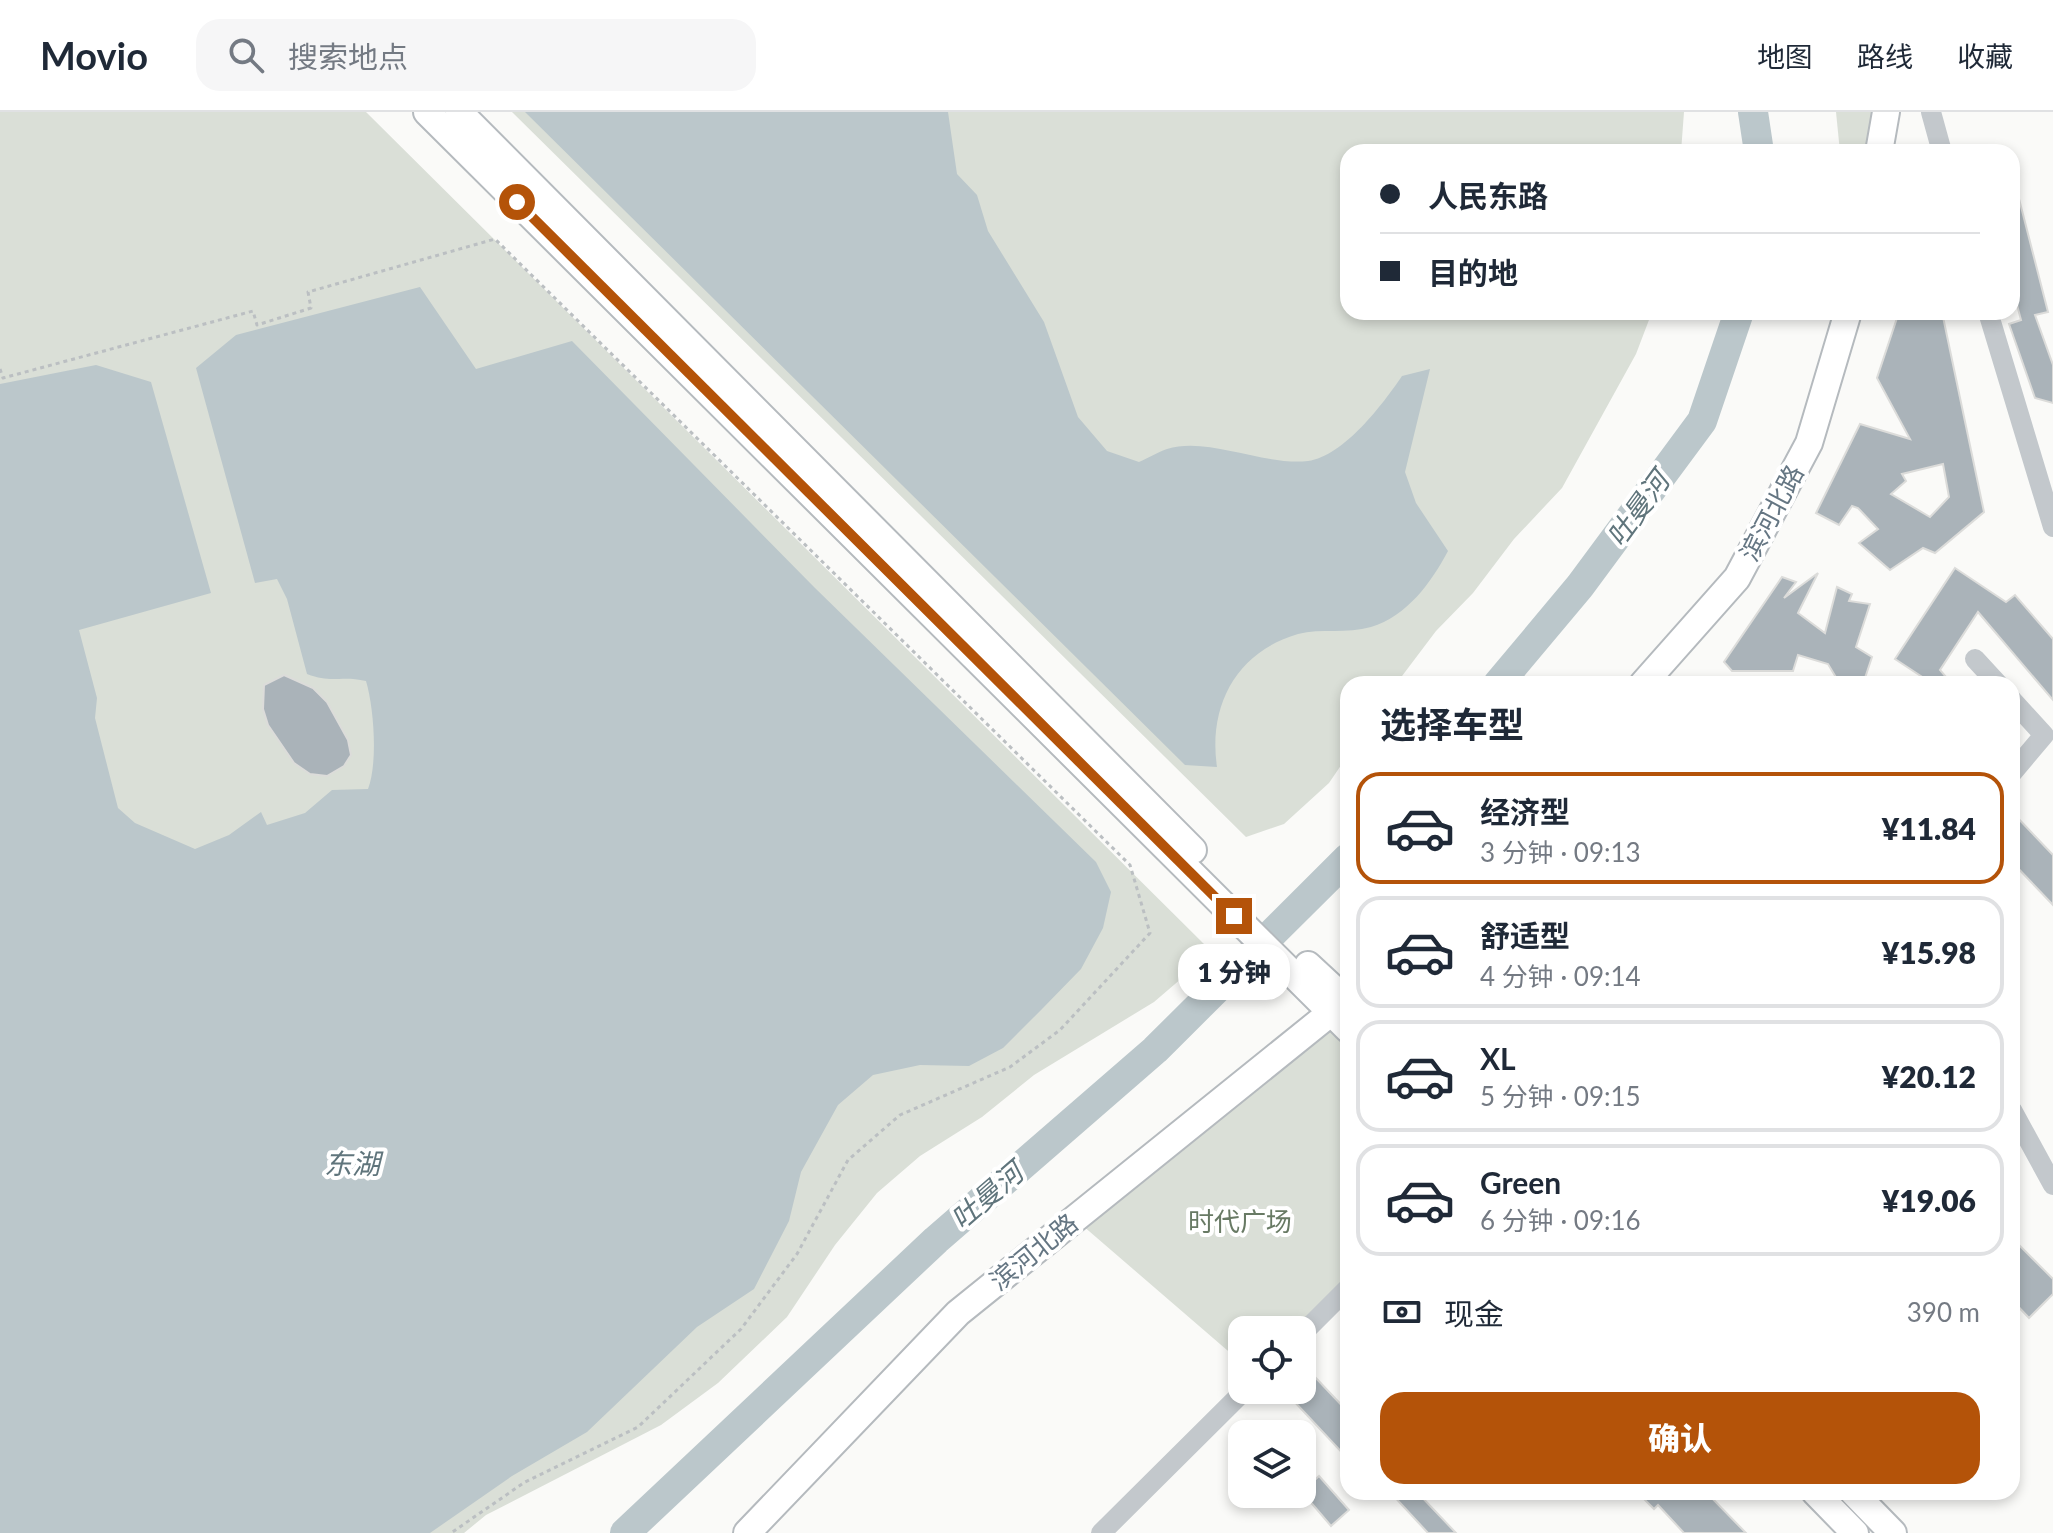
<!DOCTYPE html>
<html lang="zh">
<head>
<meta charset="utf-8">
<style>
  body { margin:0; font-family:Lato,"Noto Sans SC",sans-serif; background:#f6f6f7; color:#1f2937; height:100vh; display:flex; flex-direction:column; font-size:30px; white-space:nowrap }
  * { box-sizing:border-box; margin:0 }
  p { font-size:26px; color:#747a83 }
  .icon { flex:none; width:44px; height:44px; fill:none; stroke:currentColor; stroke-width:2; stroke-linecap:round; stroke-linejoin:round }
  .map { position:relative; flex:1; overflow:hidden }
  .side { position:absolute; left:1340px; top:564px; width:680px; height:824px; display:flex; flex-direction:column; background:#fff; border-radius:24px; box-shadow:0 4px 12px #0003 }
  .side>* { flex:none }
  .hud { position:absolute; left:1340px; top:32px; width:680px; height:176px; border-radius:24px; box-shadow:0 4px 12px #0003; display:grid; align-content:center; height:176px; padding:0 40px; background:#fff }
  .controls { position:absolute; left:1228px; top:1204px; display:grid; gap:16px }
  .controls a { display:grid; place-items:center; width:88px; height:88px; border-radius:16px; background:#fff; box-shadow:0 4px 12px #0003; font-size:40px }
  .end { position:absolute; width:36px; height:36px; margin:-18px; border:10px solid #b45309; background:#fff; box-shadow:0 0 0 4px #fff }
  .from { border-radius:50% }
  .bubble { position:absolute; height:56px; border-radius:24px; background:#fff; box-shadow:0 4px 12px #0003; font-size:26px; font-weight:800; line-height:56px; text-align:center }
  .hud b { display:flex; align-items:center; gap:28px; height:76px; font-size:30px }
  .hud b+b { border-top:2px solid #e0e1e3 }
  .hud i { width:20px; height:20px; background:#1f2937 }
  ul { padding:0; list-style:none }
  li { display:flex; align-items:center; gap:24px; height:112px; margin:0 16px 12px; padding:0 24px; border:4px solid #e0e1e3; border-radius:24px }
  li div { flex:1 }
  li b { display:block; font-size:30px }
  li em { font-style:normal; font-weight:800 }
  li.selected { border-color:#b45309 }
  li>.icon { width:72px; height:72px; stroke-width:1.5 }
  h2 { padding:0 40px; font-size:36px; line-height:96px }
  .pay { display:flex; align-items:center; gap:20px; height:88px; padding:0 40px; font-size:30px }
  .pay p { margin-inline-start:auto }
  .action { display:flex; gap:16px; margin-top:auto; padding:16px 40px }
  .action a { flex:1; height:92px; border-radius:24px; background:#b45309; color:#fff; font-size:32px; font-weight:800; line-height:92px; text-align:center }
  header { display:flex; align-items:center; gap:48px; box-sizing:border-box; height:112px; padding:0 40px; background:#fff; border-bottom:2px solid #e0e1e3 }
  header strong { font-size:38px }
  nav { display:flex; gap:44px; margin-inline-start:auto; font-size:28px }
  .search { width:560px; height:72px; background:#f6f6f7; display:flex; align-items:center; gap:20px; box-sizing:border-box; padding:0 28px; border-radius:24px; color:#747a83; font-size:30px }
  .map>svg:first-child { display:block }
  .green { fill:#dadfd7 }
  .water { fill:#bbc7cb }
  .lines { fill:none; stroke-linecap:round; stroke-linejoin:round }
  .river { stroke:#bbc7cb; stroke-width:30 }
  .building { fill:#aab3b9; stroke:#dcdcda; stroke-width:2; fill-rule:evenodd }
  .major-casing { stroke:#b5babe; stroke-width:30 }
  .path { stroke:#bbbfc2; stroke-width:3; stroke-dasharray:4 4; stroke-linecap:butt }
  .minor { stroke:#c3c8cc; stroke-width:20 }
  .major { stroke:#fff; stroke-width:26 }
  .route { stroke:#b45309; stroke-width:10 }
  .labels { text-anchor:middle; stroke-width:8; stroke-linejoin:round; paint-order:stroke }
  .street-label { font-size:26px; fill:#657683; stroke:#fff }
  .park-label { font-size:26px; fill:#687a64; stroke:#fff }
  .water-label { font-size:28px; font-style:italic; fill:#60757c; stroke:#fff }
</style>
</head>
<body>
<header>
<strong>Movio</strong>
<div class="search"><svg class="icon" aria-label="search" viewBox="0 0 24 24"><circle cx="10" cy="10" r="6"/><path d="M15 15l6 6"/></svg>搜索地点</div>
<nav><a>地图</a><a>路线</a><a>收藏</a></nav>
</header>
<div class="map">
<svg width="2053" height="1421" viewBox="0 0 2053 1421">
  <rect width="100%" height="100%" fill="#fafaf8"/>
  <g class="green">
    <polygon points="0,0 366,0 1206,834 1189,860 1154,890 1034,963 982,1005 920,1044 877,1081 835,1133 787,1205 718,1271 661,1313 486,1403 464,1421 0,1421"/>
    <polygon points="512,0 1684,0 1681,40 1348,40 1348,200 1652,200 1636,242 1562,376 1514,427 1473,481 1436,519 1396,572 1348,572 1348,643 1329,671 1284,712 1246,725"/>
    <polygon points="1836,0 1883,0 1878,40 1840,40"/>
    <polygon points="1332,901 1348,917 1348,1176 1302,1218 1242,1218 1242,1251 1075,1107"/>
  </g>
  <g class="water">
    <path d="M525,0H948L957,62L977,83L988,119L1044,210L1078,305L1107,339L1139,350C1148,346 1158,340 1167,337C1208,324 1263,354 1308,349C1344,344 1383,292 1402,264L1430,257L1405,360L1416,391L1448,439C1431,471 1407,504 1371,515C1347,522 1321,516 1298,522C1236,540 1208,594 1217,655L1185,653Z"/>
    <path d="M420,175L476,257L572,229L815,476L1096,750L1111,780L1103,816L1081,857L1043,896L1003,936L969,954L920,953L873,963L838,993L801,1060L789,1109L754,1177L697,1215L587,1320L512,1364L430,1421H0V272L96,253L151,270L211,481L79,518L97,586L95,606L118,696L135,711L195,737L229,723L261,700L267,713L305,701L332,678L368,677C378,651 374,596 366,569C340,563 333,572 307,562L287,487L277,467L255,471L196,256L236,223Z"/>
  </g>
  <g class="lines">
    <g class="river">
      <polyline points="1753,0 1759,40"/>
      <polyline points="1498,572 1580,474 1702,309 1739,200"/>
      <polyline points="625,1421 936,1128 1155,938 1348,746"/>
    </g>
  </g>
  <g class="building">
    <polygon points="2017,79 2048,200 2035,203 2053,253 2053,291 2035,286 2009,212 2021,208 2012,174 2012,80"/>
    <path d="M1899,200H1942L1984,400L1935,441L1923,436L1890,458L1859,431L1878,417L1858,396L1852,394L1839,413L1816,401L1860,312L1910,327L1877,266ZM1943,352L1949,385L1930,405L1891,382L1906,369L1902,362Z"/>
    <polygon points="1955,456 2006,490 2015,483 2053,527 2053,588 1978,500 1940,558 1952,572 1933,572 1895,547"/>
    <polygon points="1818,461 1798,501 1825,521 1837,475 1852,482 1849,489 1870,492 1856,535 1872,545 1863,572 1840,572 1828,552 1798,543 1793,559 1732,559 1724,550 1782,465 1796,470 1784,486"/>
    <polygon points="284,563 313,576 327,590 348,628 351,643 344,654 327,664 310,662 294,651 268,613 263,597 264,573"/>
    <polygon points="2012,700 2053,743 2053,793 2012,750"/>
    <polygon points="2012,1126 2053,1167 2053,1182 2029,1206 2012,1188"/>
    <polygon points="1314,1264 1348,1300 1348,1347 1291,1286"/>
    <polygon points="1319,1364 1349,1398 1331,1414 1302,1380"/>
    <polygon points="1390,1380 1417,1380 1456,1421 1428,1421"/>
    <polygon points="1637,1380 1706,1380 1746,1421 1684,1421 1658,1393 1654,1397"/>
  </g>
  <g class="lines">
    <g class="major-casing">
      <g id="major">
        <polyline points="427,0 1348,917"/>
        <polyline points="459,0 1193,738"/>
        <polyline points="1879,40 1886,0"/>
        <polyline points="1643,572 1737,466 1809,331 1848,200"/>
        <polyline points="1308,853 1348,890"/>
        <polyline points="1815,1380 1855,1421"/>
        <polyline points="1853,1380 1893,1421"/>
        <polyline points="747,1421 958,1201 1344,890"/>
      </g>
    </g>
    <polyline class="path" points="0,257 3,266 253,199 257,213 311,196 308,180 495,127 1130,753 1150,821 1060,918 1010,955 900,1003 848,1048 797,1142 741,1217 638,1315 525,1370 451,1421"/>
    <g class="minor">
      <polyline points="1931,0 1942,40"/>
      <polyline points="1988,200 2053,415"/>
      <polyline points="1975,547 1998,572"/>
      <polyline points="2012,588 2044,623 2012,661"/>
      <polyline points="2012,998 2053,1073"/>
      <polyline points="1302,1222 1348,1176"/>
      <polyline points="1101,1421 1245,1278"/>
    </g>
    <use href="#major" class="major"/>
  </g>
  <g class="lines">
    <polyline class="route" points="517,90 1234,804"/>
  </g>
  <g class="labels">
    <g class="street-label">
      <text transform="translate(1772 401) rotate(-62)" y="9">滨河北路</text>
      <text transform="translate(1034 1140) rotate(-39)" y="9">滨河北路</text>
    </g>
    <g class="park-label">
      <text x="1240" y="1119">时代广场</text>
    </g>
    <g class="water-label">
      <text transform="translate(1638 397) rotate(-54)" y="10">吐曼河</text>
      <text x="352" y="1062">东湖</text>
      <text transform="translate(987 1084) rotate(-41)" y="10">吐曼河</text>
    </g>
  </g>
</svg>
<div class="controls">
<a><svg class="icon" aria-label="locate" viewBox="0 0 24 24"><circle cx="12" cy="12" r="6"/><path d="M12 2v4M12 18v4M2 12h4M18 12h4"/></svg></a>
<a><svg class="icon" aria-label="layers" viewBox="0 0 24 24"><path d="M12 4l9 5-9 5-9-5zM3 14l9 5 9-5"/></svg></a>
</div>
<i class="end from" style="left:517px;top:90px"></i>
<i class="end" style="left:1234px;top:804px"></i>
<div class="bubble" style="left:1178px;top:832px;width:112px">1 分钟</div>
<div class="hud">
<b><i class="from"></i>人民东路</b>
<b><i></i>目的地</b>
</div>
<section class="side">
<h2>选择车型</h2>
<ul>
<li class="selected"><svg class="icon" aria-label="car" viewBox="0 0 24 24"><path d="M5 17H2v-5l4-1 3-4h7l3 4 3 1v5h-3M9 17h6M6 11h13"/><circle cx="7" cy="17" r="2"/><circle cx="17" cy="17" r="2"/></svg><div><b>经济型</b><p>3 分钟 · 09:13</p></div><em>¥11.84</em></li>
<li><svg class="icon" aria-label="car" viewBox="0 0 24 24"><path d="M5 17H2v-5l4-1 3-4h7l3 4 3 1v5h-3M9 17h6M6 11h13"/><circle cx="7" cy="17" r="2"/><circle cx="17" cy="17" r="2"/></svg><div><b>舒适型</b><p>4 分钟 · 09:14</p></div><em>¥15.98</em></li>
<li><svg class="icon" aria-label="car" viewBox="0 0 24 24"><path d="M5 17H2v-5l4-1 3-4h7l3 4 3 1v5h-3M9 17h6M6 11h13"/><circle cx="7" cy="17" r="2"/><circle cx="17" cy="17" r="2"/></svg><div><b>XL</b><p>5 分钟 · 09:15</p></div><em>¥20.12</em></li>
<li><svg class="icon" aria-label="car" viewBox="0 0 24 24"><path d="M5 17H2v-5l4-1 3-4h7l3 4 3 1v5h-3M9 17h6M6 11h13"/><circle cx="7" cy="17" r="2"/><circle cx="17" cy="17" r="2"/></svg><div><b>Green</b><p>6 分钟 · 09:16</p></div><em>¥19.06</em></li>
</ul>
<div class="pay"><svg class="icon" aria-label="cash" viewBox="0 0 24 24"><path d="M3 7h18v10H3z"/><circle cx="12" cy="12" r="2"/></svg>现金<p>390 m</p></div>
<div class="action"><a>确认</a></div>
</section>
</div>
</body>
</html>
